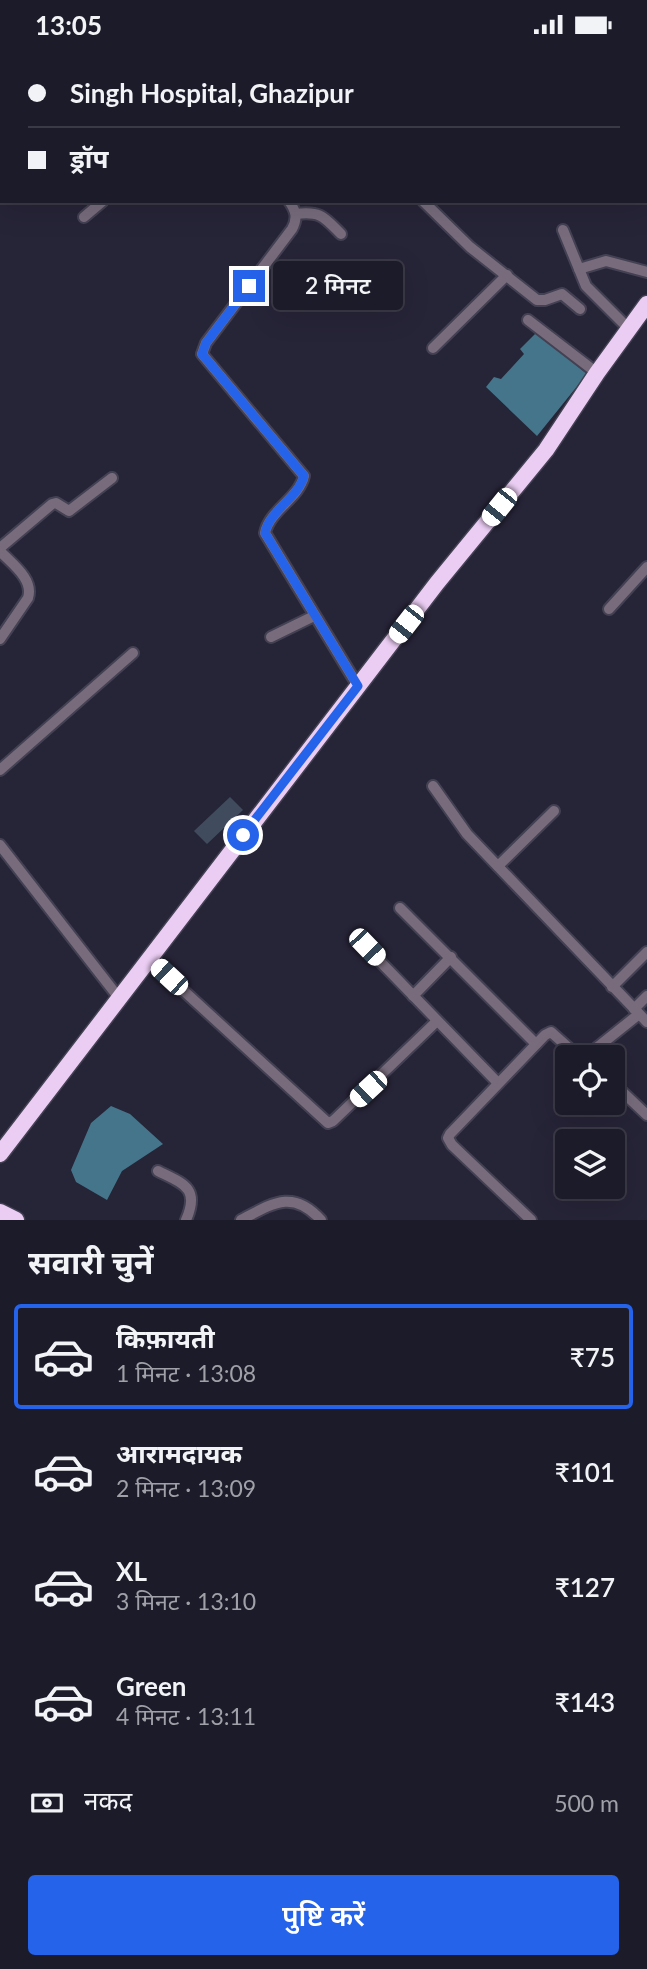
<!DOCTYPE html>
<html lang="hi">
<head>
<meta charset="utf-8">
<style>
  body { margin:0; font-family:Lato,"Noto Sans Devanagari",sans-serif; background:#252431; color:#f1f3f6; height:100vh; display:flex; flex-direction:column; font-size:26px; white-space:nowrap }
  * { box-sizing:border-box; margin:0 }
  p { font-size:23px; color:#a0a1a8 }
  .icon { flex:none; width:38px; height:38px; fill:none; stroke:currentColor; stroke-width:2; stroke-linecap:round; stroke-linejoin:round }
  .map { position:relative; height:1171px; overflow:hidden }
  .drawer { display:flex; flex-direction:column; background:#1c1b29; flex:1 }
  .drawer>* { flex:none }
  .hud { position:absolute; left:0px; top:0px; width:648px; height:154px; box-shadow:0 7px 28px #0002,0 0 0 2px #3a3946; display:grid; align-content:center; height:154px; padding:0 28px; background:#1c1b29 }
  .fabs { position:absolute; left:555px; top:996px; display:grid; gap:14px }
  .fabs a { display:grid; place-items:center; width:70px; height:70px; border-radius:7px; background:#1c1b29; box-shadow:0 7px 28px #0002,0 0 0 2px #3a3946; font-size:35px }
  .end { position:absolute; width:32px; height:32px; margin:-16px; border:9px solid #2563eb; background:#fff; box-shadow:0 0 0 4px #fff }
  .from { border-radius:50% }
  .bubble { position:absolute; height:49px; border-radius:7px; background:#1c1b29; box-shadow:0 7px 28px #0002,0 0 0 2px #3a3946; font-size:23px; font-weight:600; line-height:49px; text-align:center }
  .car { position:absolute; width:21px; height:42px; margin:-21px -10px; border-radius:9px; box-shadow:0 0 5px 2px #0007; background:linear-gradient(#fff 24%,#345 0 40%,#fff 0 76%,#345 0 86%,#fff 0) }
  .hud b { display:flex; align-items:center; gap:24px; height:66px; font-size:26px }
  .hud b+b { border-top:2px solid #3a3946 }
  .hud i { width:18px; height:18px; background:#f1f3f6 }
  ul { padding:0; list-style:none }
  li { display:flex; align-items:center; gap:21px; height:105px; margin:0 14px 10px; padding:0 14px; border:4px solid transparent; border-radius:7px }
  li div { flex:1 }
  li b { display:block; font-size:26px }
  li em { font-style:normal; font-weight:600 }
  li.current { border-color:#2563eb }
  li>.icon { width:63px; height:63px; stroke-width:1.5 }
  h2 { padding:0 28px; font-size:32px; line-height:84px }
  .pay { display:flex; align-items:center; gap:18px; height:77px; padding:0 28px; font-size:26px }
  .pay p { margin-inline-start:auto }
  .action { display:flex; gap:14px; margin-top:auto; padding:14px 28px }
  .action a { flex:1; height:80px; border-radius:7px; background:#2563eb; color:#fff; font-size:28px; font-weight:600; line-height:80px; text-align:center }
  .status { display:flex; justify-content:space-between; align-items:center; height:49px; padding:0 35px; background:#1c1b29; direction:ltr }
  .status svg { height:19px; fill:currentColor }
  .map>svg:first-child { display:block }
  .water { fill:#45758a }
  .building { fill:#404c5e }
  .lines { fill:none; stroke-linecap:round; stroke-linejoin:round }
  .minor-casing { stroke:#434153; stroke-width:14 }
  .highway-casing { stroke:#434153; stroke-width:19 }
  .path { stroke:#807f8e; stroke-width:2; stroke-dasharray:2 5; stroke-linecap:butt }
  .minor { stroke:#786c7c; stroke-width:10 }
  .highway { stroke:#ebcdf3; stroke-width:16 }
  .route { stroke:#2563eb; stroke-width:9 }
</style>
</head>
<body>
<div class="status"><b>13:05</b><svg viewBox="0 0 49 12"><path d="M0 12V9h3v3zM5 12V6h3v6zM10 12V3h3v9zM15 12V0h3v12zM26 1h20v11H26zM47 4h2v5h-2z"/></svg></div>
<div class="map">
<svg width="647" height="1171" viewBox="0 0 647 1171">
  <rect width="100%" height="100%" fill="#262437"/>
  <g class="water">
    <polygon points="536,284 587,325 537,387 486,338 494,328 501,330 524,305 520,300"/>
    <polygon points="111,1057 130,1065 163,1095 122,1122 107,1151 76,1133 71,1121 91,1074"/>
  </g>
  <polygon class="building" points="230,748 243,761 207,795 194,782"/>
  <g class="lines">
    <g class="minor-casing">
      <g id="minor">
        <polyline points="100,0 102,2"/>
        <polyline points="248,0 250,2"/>
        <polyline points="398,2 400,0"/>
        <polyline points="643,2 645,0"/>
        <polyline points="646,47 647,48"/>
        <polyline points="646,78 647,77"/>
        <polyline points="0,89 2,87"/>
        <path d="M289,152C296,162 298,169 292,180L206,294L202,305L304,427C299,449 269,462 265,484L358,637"/>
        <polyline points="423,152 470,198 537,251 545,251 562,245 580,260"/>
        <path d="M296,165C321,162 324,168 341,185"/>
        <polyline points="84,168 103,152"/>
        <polyline points="563,181 586,237 629,280"/>
        <polyline points="579,220 606,212 647,223"/>
        <polyline points="528,271 597,324"/>
        <polyline points="433,299 507,226"/>
        <polyline points="0,499 52,455 56,454 69,462 112,429"/>
        <path d="M0,502C12,515 34,530 28,549L0,590"/>
        <polyline points="609,560 647,518"/>
        <polyline points="271,588 314,567"/>
        <polyline points="0,721 133,604"/>
        <polyline points="433,737 467,785 647,973"/>
        <polyline points="0,796 119,949"/>
        <polyline points="498,817 554,762"/>
        <polyline points="400,859 536,995"/>
        <polyline points="367,899 497,1033"/>
        <polyline points="149,910 328,1074 333,1072 437,972"/>
        <polyline points="612,938 647,903"/>
        <polyline points="413,947 451,908"/>
        <polyline points="634,960 647,947"/>
        <polyline points="612,1033 647,1066"/>
        <path d="M158,1122C184,1135 200,1139 186,1171"/>
        <path d="M241,1171C273,1154 293,1140 321,1171"/>
        <polyline points="531,1171 452,1096 448,1089 450,1085 545,986 551,983 570,1000 584,1005 594,1001 639,965"/>
      </g>
    </g>
    <g class="highway-casing">
      <g id="highway">
        <polyline points="0,1105 437,534 546,401 597,324 647,255"/>
        <polyline points="0,1163 16,1171"/>
      </g>
    </g>
    <polyline class="path" points="512,0 514,2"/>
    <use href="#minor" class="minor"/>
    <use href="#highway" class="highway"/>
  </g>
  <g class="lines">
    <path class="route" d="M243,786L358,637L265,484C269,462 298,449 304,427L202,305L206,294L249,237"/>
  </g>
</svg>
<div class="fabs">
<a><svg class="icon" aria-label="locate" viewBox="0 0 24 24"><circle cx="12" cy="12" r="6"/><path d="M12 2v4M12 18v4M2 12h4M18 12h4"/></svg></a>
<a><svg class="icon" aria-label="layers" viewBox="0 0 24 24"><path d="M12 4l9 5-9 5-9-5zM3 14l9 5 9-5"/></svg></a>
</div>
<i class="end from" style="left:243px;top:786px"></i>
<i class="end" style="left:249px;top:237px"></i>
<div class="bubble" style="left:273px;top:212px;width:130px">2 मिनट</div>
<i class="car" style="left:499px;top:458px;rotate:219deg"></i>
<i class="car" style="left:406px;top:575px;rotate:218deg"></i>
<i class="car" style="left:367px;top:898px;rotate:136deg"></i>
<i class="car" style="left:169px;top:928px;rotate:313deg"></i>
<i class="car" style="left:368px;top:1040px;rotate:227deg"></i>
<div class="hud">
<b><i class="from"></i>Singh Hospital, Ghazipur</b>
<b><i></i>ड्रॉप</b>
</div>
</div>
<section class="drawer">
<h2>सवारी चुनें</h2>
<ul>
<li class="current"><svg class="icon" aria-label="car" viewBox="0 0 24 24"><path d="M5 17H2v-5l4-1 3-4h7l3 4 3 1v5h-3M9 17h6M6 11h13"/><circle cx="7" cy="17" r="2"/><circle cx="17" cy="17" r="2"/></svg><div><b>किफ़ायती</b><p>1 मिनट · 13:08</p></div><em>₹75</em></li>
<li><svg class="icon" aria-label="car" viewBox="0 0 24 24"><path d="M5 17H2v-5l4-1 3-4h7l3 4 3 1v5h-3M9 17h6M6 11h13"/><circle cx="7" cy="17" r="2"/><circle cx="17" cy="17" r="2"/></svg><div><b>आरामदायक</b><p>2 मिनट · 13:09</p></div><em>₹101</em></li>
<li><svg class="icon" aria-label="car" viewBox="0 0 24 24"><path d="M5 17H2v-5l4-1 3-4h7l3 4 3 1v5h-3M9 17h6M6 11h13"/><circle cx="7" cy="17" r="2"/><circle cx="17" cy="17" r="2"/></svg><div><b>XL</b><p>3 मिनट · 13:10</p></div><em>₹127</em></li>
<li><svg class="icon" aria-label="car" viewBox="0 0 24 24"><path d="M5 17H2v-5l4-1 3-4h7l3 4 3 1v5h-3M9 17h6M6 11h13"/><circle cx="7" cy="17" r="2"/><circle cx="17" cy="17" r="2"/></svg><div><b>Green</b><p>4 मिनट · 13:11</p></div><em>₹143</em></li>
</ul>
<div class="pay"><svg class="icon" aria-label="cash" viewBox="0 0 24 24"><path d="M3 7h18v10H3z"/><circle cx="12" cy="12" r="2"/></svg>नकद<p>500 m</p></div>
<div class="action"><a>पुष्टि करें</a></div>
</section>
</body>
</html>
